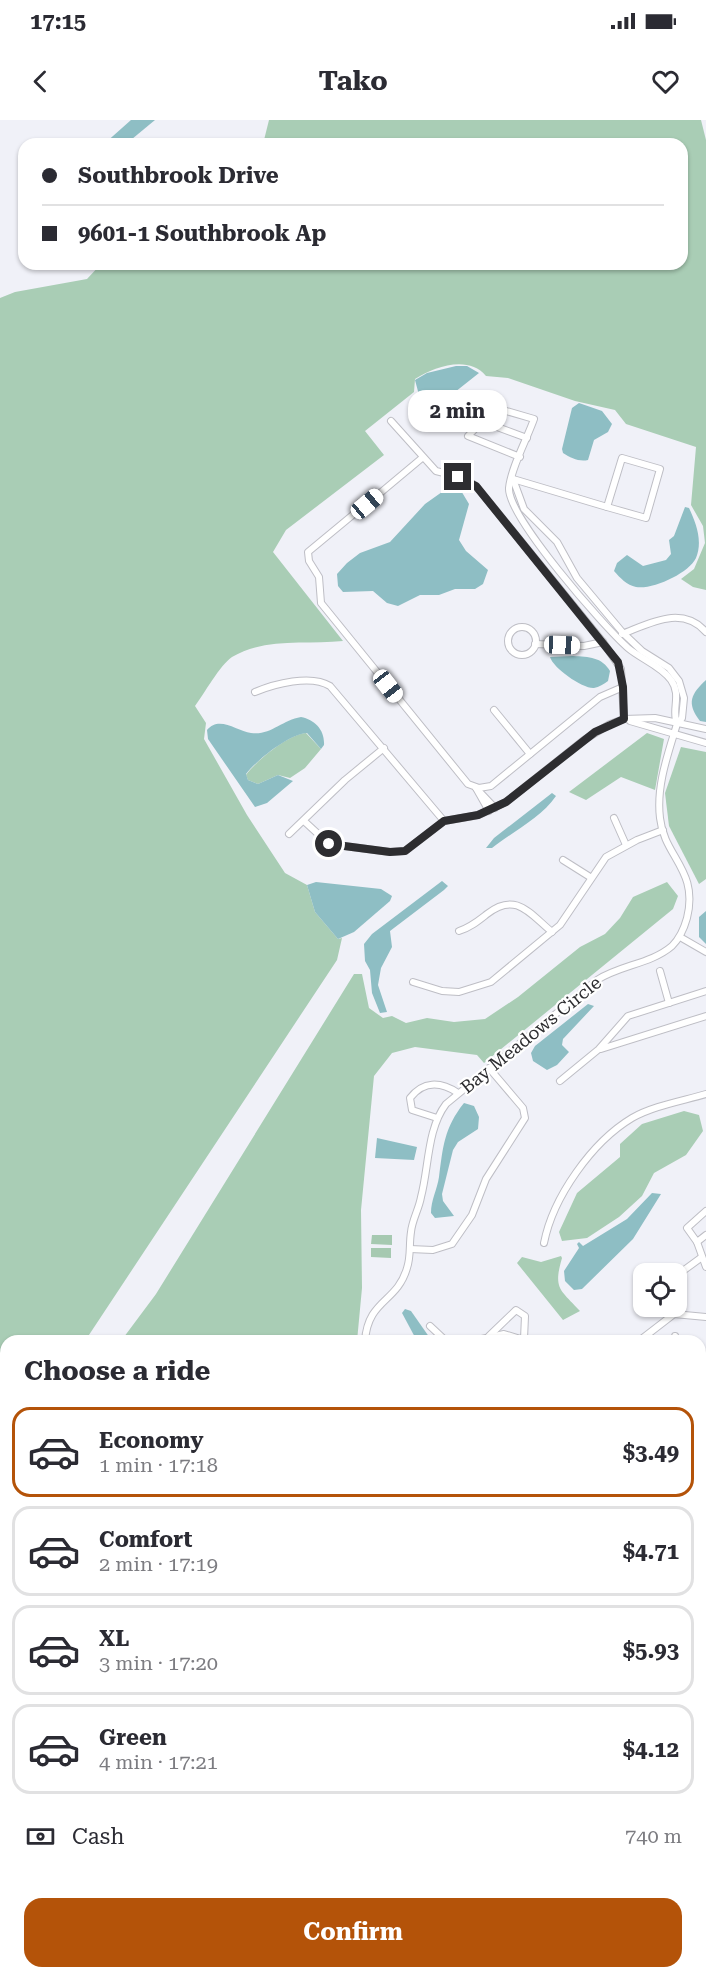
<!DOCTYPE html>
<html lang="en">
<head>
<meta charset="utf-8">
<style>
  body { margin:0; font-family:"Roboto Serif",serif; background:#f2f2f3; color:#2b2b33; height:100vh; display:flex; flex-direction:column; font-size:22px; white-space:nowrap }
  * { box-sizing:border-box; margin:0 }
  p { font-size:20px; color:#7c7c81 }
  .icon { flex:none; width:33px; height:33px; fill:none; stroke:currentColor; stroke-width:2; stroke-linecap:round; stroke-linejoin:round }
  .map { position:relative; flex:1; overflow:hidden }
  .panel { position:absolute; left:0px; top:1215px; width:706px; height:644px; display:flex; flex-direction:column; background:#fff; border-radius:18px 18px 0 0; box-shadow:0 2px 4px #0004 }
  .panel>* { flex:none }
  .hud { position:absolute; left:18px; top:18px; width:670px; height:132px; border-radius:18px; box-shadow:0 2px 4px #0004; display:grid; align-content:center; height:132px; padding:0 24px; background:#fff }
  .tools { position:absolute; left:633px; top:1143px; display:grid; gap:12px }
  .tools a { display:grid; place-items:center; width:54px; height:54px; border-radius:12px; background:#fff; box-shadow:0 2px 4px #0004; font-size:30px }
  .end { position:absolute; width:27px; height:27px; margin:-14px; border:8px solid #2d2d30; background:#fff; box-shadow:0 0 0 3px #fff }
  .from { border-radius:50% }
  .bubble { position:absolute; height:42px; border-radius:18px; background:#fff; box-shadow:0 2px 4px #0004; font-size:20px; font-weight:700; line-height:42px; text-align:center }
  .car { position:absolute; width:18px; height:36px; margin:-18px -9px; border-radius:8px; box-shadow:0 0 4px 2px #0007; background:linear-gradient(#fff 24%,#345 0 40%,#fff 0 76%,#345 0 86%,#fff 0) }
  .hud b { display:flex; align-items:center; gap:21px; height:57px; font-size:22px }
  .hud b+b { border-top:2px solid #e1e1e2 }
  .hud i { width:15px; height:15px; background:#2b2b33 }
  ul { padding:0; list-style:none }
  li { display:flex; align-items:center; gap:18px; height:90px; margin:0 12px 9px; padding:0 12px; border:3px solid #e1e1e2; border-radius:18px }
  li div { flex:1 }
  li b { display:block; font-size:22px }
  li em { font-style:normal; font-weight:700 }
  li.selected { border-color:#b45309 }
  li>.icon { width:54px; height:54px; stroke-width:1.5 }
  h2 { padding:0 24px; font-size:27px; line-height:72px }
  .pay { display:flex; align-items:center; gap:15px; height:66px; padding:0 24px; font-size:22px }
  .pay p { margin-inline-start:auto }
  .button { display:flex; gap:12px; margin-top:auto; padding:12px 24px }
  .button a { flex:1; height:69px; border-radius:18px; background:#b45309; color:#fff; font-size:24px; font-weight:700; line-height:69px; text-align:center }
  .status { display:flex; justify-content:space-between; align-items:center; height:42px; padding:0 30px; background:#fff; direction:ltr }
  .status svg { height:16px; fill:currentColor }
  header { display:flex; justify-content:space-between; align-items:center; height:78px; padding:0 24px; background:#fff; font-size:27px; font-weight:700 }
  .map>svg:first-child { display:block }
  .green { fill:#a6c9b1 }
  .forest { fill:#a9cdb5 }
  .water { fill:#8ebec4 }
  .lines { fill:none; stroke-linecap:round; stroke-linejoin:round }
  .minor-casing { stroke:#bebec5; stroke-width:8 }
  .minor { stroke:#fff; stroke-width:6 }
  .route { stroke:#2d2d30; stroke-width:8 }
  .labels { text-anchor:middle; stroke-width:4.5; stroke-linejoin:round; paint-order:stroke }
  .street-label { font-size:18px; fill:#2d2d30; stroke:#fff }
</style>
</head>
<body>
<div class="status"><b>17:15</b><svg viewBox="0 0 49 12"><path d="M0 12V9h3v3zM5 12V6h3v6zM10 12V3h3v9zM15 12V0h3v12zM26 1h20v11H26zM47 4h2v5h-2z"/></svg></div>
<header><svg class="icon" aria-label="back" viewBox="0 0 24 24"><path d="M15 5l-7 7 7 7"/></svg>Tako<svg class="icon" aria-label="heart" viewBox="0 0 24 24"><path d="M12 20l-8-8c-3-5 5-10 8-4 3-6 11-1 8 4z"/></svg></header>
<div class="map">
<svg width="706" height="1858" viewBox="0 0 706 1858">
  <rect width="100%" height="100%" fill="#f0f1f8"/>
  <g class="green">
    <polygon points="372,1115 392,1115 392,1125 371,1124"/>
    <polygon points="371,1128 391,1128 391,1138 371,1137"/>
  </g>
  <g class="forest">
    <path d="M269,0H701L706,20V470L693,467L681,459L694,449L705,423L703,406L691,385L696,327L626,304L615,290L575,281L508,258L486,256C469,235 435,246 415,259L414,272L365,311L384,335L286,410L273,432L343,521C307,525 265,517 232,537C220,545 204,574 195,586L206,603L204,619L247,695L285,753L307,765L315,792L338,819L342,818L337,840L85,1221H6V1315L0,1320V178L15,172L87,159L101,144H682V24H263Z"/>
    <path d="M306,613L321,629L305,648L290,658L278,655L258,664L248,660L246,655C257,640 289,614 306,613Z"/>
    <polygon points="647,613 664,619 655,670 621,657 586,680 569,672"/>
    <polygon points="681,627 706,632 706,759 699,764 669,706 665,673"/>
    <polygon points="667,762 678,776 673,789 484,943 477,935 415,927 392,933 374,956 361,1090 362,1168 357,1221 121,1221 156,1174 354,854 362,854 369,888 383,898 392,896 406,903 427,898 454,902 485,899 518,877 580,827 605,814 620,798 633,777"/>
    <polygon points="684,991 699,995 703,1011 686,1035 654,1053 642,1076 619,1097 587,1118 562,1121 559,1112 577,1073 620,1037 620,1024 642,1004"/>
    <path d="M561,1136L562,1138C553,1169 560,1169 580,1191L563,1200L517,1143L522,1137L541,1142Z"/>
    <polygon points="6,1349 6,1852 545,1852 545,1858 0,1858 0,1354"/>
  </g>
  <g class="water">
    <polygon points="131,0 155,0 126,24 104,24"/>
    <polygon points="456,246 467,246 479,253 455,272 438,295 419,275 415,260 427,253"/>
    <path d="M579,283L602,291L612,304L608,312L594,320L588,340C579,342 571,338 563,333L562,329L572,288Z"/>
    <polygon points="449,367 460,369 469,384 459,420 466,431 488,450 483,464 475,469 455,469 439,475 420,475 398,486 387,483 373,471 343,472 338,466 337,454 347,443 360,433 390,422 425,384"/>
    <path d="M685,387L689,388C696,403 703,421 696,438C689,453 653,470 636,467C627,465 620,458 614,451L617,443L627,435L643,446L666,440L671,434L669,420L674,416Z"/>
    <path d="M573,536C589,537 602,537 610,551L608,561C604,564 599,567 594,568C583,569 553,548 550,537Z"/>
    <path d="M706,560V602L700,601C686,583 691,574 706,560Z"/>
    <path d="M301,597C315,600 325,610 324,625L321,629L307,613C289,614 257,640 246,654L248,660L258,664L278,655L293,661L267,683L255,687L208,619L207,610C219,595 237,611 251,613C270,616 282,600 301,597Z"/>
    <path d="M552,673L556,676C541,698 512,712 492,728H486L494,718Z"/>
    <polygon points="442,761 448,766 444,770 390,811 392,827 381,848 378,865 387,892 380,893 372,873 370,850 365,841 364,824 372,814"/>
    <polygon points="316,762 381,769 392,776 390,781 354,812 338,819 315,792 307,765"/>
    <polygon points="706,791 706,824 699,817 699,797"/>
    <polygon points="588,884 594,886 563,919 562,925 569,932 557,945 547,950 533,941 531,933 535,926"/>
    <path d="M464,983L474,986L479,997L478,1009L458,1022L453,1030L442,1074L443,1081L454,1096L435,1098L431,1093C431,1080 437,1070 439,1057C443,1027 444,1008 464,983Z"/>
    <polygon points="377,1018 417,1027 414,1040 375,1038"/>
    <polygon points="652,1073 661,1074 633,1119 582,1169 574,1170 565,1161 564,1151 579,1128 577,1124 579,1122 583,1126 627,1099"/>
    <polygon points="405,1189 411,1191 432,1221 417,1221 402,1193"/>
    <polygon points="701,1318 706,1318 706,1352 701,1353"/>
  </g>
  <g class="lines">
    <g class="minor-casing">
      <g id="minor">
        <polyline points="391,301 436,351 464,358 476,366 603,522 621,549 624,599"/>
        <polyline points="481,301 527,318"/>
        <path d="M520,337L468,316L496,288L534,299C527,319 511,348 509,368C507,396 604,507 628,528C641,539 661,546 671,560C682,575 671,590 677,604"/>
        <polygon points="622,338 660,349 646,398 607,387"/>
        <polyline points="513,359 607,387"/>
        <circle cx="363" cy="386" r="4.5"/>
        <polyline points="367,384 422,338"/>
        <polyline points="360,389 308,432 309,441 319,457 321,483 468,664 479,668 491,666 600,577 623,567"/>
        <circle cx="522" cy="521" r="14"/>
        <path d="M622,514C651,503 682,485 706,512"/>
        <polyline points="535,524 584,526 603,522"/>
        <path d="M255,572C274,564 311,554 330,566L444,701"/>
        <polyline points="494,590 530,634"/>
        <polyline points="630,601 706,623"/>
        <polyline points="476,668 495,688"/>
        <polyline points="476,668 489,691"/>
        <polyline points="614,698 626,725"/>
        <polyline points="304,701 329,724 390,732 405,731 444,701 479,695 506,682 584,620 610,604 624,599 655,598 706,609"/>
        <polyline points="289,714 345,660 384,628"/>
        <polyline points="563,740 590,757"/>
        <path d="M459,811C471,807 478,801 487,794C516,771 530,794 552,812"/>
        <polyline points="680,817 706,832"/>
        <polyline points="660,851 669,883"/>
        <polyline points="413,862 442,871 459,872 491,862 560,805 606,737 637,720 663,710"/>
        <polyline points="601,929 706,896"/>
        <polyline points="560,961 599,929 628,896 706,871"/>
        <path d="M437,998L412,990L410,978C423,961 440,961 458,973"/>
        <polyline points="706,1091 687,1108 697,1122 706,1115"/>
        <polyline points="697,1122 706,1147"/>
        <path d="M544,1123C553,1077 592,1022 632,998C653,986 682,981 706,974"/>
        <polyline points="410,1129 433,1130 452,1124 472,1095 486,1059 525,998 523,988 489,948"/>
        <polyline points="676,1156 702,1137"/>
        <polyline points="430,1206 446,1221"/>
        <polyline points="489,1216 516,1190 525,1196 524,1219"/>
        <path d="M365,1221C368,1179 397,1183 407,1148C411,1137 409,1124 411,1112C412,1100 419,1089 421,1077C429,1047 427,1009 446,984L597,860C620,845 651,844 672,826C680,818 684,809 687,798C699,750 664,737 660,698C656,666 668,634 677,604L682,598L684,578L679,561L669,548L642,531L623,513L577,458L557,422L524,389L513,359"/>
        <polyline points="473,1221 504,1214 527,1221"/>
        <polyline points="639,1221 674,1194 706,1197"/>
        <polyline points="674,1221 675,1216"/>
        <polyline points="700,1439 706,1433"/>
        <polyline points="700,1471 706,1471"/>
        <polyline points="700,1487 706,1517"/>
        <polyline points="700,1685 706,1688"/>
        <polyline points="700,1788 706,1789"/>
        <polyline points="574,1852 576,1858"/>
        <polyline points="638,1857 655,1854"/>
        <polyline points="705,1858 706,1816"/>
      </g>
    </g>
    <use href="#minor" class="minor"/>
  </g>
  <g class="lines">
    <polyline class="route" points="329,724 390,732 405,731 444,701 478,695 506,682 595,612 624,599 623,567 618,542 476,366 458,357"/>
  </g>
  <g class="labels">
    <g class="street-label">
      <text transform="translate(531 915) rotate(-39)" y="6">Bay Meadows Circle</text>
    </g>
  </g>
</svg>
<div class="tools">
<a><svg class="icon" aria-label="locate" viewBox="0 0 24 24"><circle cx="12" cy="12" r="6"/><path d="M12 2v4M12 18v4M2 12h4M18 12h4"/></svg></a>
</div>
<i class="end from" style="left:329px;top:724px"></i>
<i class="end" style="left:458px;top:357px"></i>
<div class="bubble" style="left:408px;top:270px;width:99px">2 min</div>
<i class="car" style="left:367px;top:384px;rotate:50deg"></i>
<i class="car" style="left:562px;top:525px;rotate:92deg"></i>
<i class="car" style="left:388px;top:566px;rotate:142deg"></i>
<div class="hud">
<b><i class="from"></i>Southbrook Drive</b>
<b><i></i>9601-1 Southbrook Ap</b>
</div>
<section class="panel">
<h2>Choose a ride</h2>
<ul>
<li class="selected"><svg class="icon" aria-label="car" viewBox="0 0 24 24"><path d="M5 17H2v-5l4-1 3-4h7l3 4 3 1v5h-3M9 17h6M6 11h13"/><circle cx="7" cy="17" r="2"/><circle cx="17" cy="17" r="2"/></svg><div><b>Economy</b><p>1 min · 17:18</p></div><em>$3.49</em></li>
<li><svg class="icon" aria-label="car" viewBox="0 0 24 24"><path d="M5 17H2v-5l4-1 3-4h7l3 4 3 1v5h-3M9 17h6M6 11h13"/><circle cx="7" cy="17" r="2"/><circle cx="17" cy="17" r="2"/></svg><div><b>Comfort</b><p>2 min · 17:19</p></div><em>$4.71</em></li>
<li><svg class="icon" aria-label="car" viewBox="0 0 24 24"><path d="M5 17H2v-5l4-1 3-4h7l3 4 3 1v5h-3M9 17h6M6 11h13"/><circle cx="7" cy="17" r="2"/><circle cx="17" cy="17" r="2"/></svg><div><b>XL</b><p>3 min · 17:20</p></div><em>$5.93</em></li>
<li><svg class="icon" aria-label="car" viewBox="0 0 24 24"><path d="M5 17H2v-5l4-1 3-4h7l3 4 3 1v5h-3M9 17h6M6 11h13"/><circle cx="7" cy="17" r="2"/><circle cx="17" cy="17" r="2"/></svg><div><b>Green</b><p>4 min · 17:21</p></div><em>$4.12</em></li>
</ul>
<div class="pay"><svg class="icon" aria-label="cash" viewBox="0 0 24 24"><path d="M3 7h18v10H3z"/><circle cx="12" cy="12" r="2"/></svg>Cash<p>740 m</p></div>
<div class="button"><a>Confirm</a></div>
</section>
</div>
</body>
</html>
